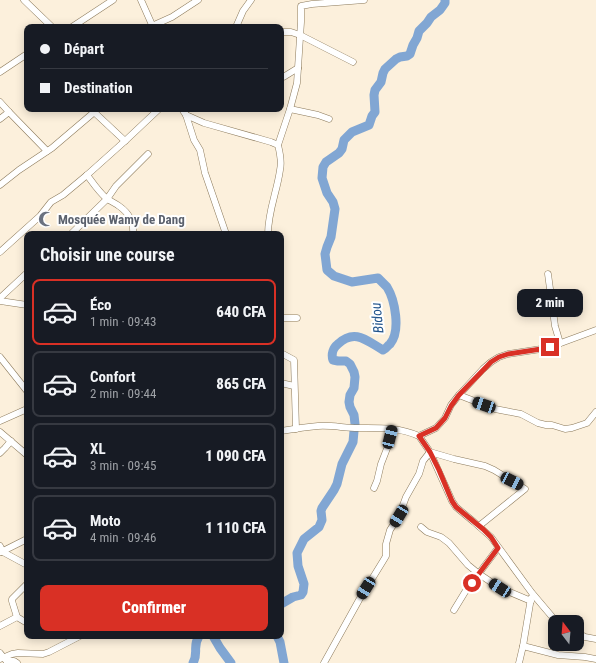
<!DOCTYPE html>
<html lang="fr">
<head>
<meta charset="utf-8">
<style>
  body { margin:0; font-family:"Roboto Condensed",sans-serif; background:#20242c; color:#f1f3f6; height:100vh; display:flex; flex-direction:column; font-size:15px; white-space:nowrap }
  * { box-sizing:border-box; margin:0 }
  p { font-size:13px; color:#9ea1a6 }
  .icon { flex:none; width:22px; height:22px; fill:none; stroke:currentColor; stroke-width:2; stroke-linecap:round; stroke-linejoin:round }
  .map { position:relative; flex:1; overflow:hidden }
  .drawer { position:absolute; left:24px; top:231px; width:260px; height:408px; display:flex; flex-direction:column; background:#171b24; border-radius:8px; box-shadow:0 2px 10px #0003 }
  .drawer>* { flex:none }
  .hud { position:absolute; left:24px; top:24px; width:260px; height:88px; border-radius:8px; box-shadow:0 2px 10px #0003; display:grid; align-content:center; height:88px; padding:0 16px; background:#171b24 }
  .needle { width:26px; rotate:344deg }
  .fabs { position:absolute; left:548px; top:615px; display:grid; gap:8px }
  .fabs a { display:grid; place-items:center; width:36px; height:36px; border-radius:8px; background:#171b24; box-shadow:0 2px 10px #0003; font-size:20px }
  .end { position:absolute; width:18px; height:18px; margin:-9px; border:5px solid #d93025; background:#fff; box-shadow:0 0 0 2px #fff }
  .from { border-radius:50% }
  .bubble { position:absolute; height:28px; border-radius:8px; background:#171b24; box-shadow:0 2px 10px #0003; font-size:13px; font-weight:800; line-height:28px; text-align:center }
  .car { position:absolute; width:12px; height:24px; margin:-12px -6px; border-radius:5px; box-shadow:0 0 3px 1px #0007; background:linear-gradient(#222 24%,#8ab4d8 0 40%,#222 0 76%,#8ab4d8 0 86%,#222 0) }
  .hud b { display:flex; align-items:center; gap:14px; height:38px; font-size:15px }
  .hud b+b { border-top:1px solid #363941 }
  .hud i { width:10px; height:10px; background:#f1f3f6 }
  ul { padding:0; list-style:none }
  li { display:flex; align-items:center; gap:12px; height:66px; margin:0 8px 6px; padding:0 8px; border:2px solid #363941; border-radius:8px }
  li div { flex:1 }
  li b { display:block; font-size:15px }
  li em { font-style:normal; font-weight:800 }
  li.current { border-color:#d93025 }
  li>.icon { width:36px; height:36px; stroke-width:1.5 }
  h2 { padding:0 16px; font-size:18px; line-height:48px }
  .primary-button { display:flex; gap:8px; margin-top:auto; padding:8px 16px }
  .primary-button a { flex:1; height:46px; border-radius:8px; background:#d93025; color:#fff; font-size:16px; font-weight:800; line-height:46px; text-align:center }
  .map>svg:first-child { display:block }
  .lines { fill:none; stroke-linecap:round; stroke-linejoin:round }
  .river { stroke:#81a6d3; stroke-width:9 }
  .minor-casing { stroke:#8c7a5b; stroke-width:7 }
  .minor { stroke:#fff; stroke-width:6 }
  .route { stroke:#d93025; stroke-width:5 }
  .labels { text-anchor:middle; stroke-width:4; stroke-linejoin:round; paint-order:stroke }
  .worship-label { font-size:13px; font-weight:bold; fill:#5b616d; stroke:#fff; text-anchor:start }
  .water-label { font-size:14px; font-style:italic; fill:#22548c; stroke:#fff }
</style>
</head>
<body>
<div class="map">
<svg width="596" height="663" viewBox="0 0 596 663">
  <rect width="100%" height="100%" fill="#fcf0dc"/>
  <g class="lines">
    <g class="river">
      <path d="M281,604L293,597L301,595L303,592L304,584L298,566L297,553L304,539L319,527L322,520L321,511L322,508L334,490L337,484L342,464L353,442L354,431L355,424L354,415L350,407L349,402L350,395L354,388L355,377L354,372L350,364L346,361H338L333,360C331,354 333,348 338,344C355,328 367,341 383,350C387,348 387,346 390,344C401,331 395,300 387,287C384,284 381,281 378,278L352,282L334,276L327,270L325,254L327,247L331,237L335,209L333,202L327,193L322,178L323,167L326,162L339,153L342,149L344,140L352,132L369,125L372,116L375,112L374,95L375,90L381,82L383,73L385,69L396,59L400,57L407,56L410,54L413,45L417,38L419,31L427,23L431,17L440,10L445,3V0"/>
      <polyline points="213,636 220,648 231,663"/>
      <polyline points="277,636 280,642 284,663"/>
      <path d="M193,663C199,652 192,647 199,636"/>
    </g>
    <g class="minor-casing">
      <g id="minor">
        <polyline points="24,0 52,27"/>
        <polyline points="141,0 153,27"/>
        <polyline points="152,26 172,17 198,0"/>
        <polyline points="72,27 113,0"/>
        <polyline points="236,27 243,11 251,0"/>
        <polyline points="281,32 291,32 300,35 353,62"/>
        <polyline points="0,72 27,54"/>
        <polyline points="281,78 285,76 298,68"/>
        <polyline points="0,102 9,112 47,151"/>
        <polyline points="182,109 186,115 194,140 200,150 205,173 226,234"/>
        <polyline points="290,109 318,115 329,119"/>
        <polyline points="94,112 125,141"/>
        <path d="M186,115L204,123L271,142L278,145C280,153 282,162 280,170C277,192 268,211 268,234"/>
        <polyline points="0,119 9,112"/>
        <polyline points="278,145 290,109 297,83 301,22 301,6 312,4 364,0"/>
        <path d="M87,175C93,183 98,191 106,198C110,201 115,203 119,206C129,213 134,223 133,234"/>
        <polyline points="0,185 19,170 52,148 92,114 97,109"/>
        <polyline points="71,234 107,199 116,186 148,154"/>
        <polyline points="0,252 40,216 51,202 63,195 87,175 125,141 159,109"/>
        <polyline points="548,274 555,326 560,343"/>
        <polyline points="0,298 27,273"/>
        <polyline points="0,301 27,305"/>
        <polyline points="281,318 297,318"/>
        <polyline points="281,353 294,360 296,429"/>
        <polyline points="0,357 27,391"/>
        <polyline points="281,383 294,386"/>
        <polyline points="459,395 464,397 495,409 521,414 538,423 546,425 552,425 565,429 572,428 587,423 596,412"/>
        <polyline points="0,421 27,409"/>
        <path d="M281,431C293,429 305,427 318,426C331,425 345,428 358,428C379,428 399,427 419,436L436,428L445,418L451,405L459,395L483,369L491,362L499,357L508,354L541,349L550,347L596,330"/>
        <polyline points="0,432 27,455"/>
        <polyline points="419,436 430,452 452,501 456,507 474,522 491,537 532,593 554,619 557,622"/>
        <polyline points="0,453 5,448 11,441"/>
        <polyline points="374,488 377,481 381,464 388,446 392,429"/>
        <polyline points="421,527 427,532 441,537 449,543 468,565 479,574 500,588 531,601"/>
        <polyline points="0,546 3,552 27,565"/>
        <polyline points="1,552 27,539"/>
        <polyline points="27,584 12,599 12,601 17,617 27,623"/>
        <polyline points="454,610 465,592 498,548"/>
        <polyline points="0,626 17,617"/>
        <polyline points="577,633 585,637 596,639"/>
        <polyline points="523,646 558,655 585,657 596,659"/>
        <polyline points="0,653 8,663"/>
        <polyline points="0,659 12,654 18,653 43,654 49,652 80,636"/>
        <polyline points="7,661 14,661 17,663"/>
        <polyline points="324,663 359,600 383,561 386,556 386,544 390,530 399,516 406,497 419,474 423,461 430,452 454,459 485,466 494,470 525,489 479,526"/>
        <polyline points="519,663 523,646 531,598"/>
      </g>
    </g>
    <use href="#minor" class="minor"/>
  </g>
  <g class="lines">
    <polyline class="route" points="472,583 498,548 491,537 483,529 456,507 452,501 439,470 430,452 419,436 436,428 445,418 451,406 459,395 491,362 499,357 508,354 541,349 550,347"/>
  </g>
  <defs>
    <g id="mosque-bare" transform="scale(1.2)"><path d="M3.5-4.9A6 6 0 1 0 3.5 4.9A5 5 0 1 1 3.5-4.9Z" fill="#6b7280" stroke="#fff" stroke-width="2.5" paint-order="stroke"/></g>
  </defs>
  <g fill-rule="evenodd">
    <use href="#mosque-bare" x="46" y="219"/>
  </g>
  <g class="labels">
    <g class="worship-label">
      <text x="58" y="224">Mosquée Wamy de Dang</text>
    </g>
    <g class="water-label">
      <text transform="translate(377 318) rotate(-96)" y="5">Bidou</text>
    </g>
  </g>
</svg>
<div class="fabs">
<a><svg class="needle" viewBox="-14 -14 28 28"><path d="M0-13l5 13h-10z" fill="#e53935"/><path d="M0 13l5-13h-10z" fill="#9ea1a6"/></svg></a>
</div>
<i class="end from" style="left:472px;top:583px"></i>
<i class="end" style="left:550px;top:347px"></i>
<div class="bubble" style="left:517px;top:289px;width:66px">2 min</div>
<i class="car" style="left:484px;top:405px;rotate:289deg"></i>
<i class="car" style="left:390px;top:437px;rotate:14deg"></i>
<i class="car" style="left:512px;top:481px;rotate:117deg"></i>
<i class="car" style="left:399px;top:516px;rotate:211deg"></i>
<i class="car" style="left:366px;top:588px;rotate:212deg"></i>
<i class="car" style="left:500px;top:588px;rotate:303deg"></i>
<div class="hud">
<b><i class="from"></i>Départ</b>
<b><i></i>Destination</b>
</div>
<section class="drawer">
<h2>Choisir une course</h2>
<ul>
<li class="current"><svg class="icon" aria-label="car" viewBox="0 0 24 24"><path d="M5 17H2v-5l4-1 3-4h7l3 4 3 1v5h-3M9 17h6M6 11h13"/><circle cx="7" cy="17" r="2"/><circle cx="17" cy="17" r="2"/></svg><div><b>Éco</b><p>1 min · 09:43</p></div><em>640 CFA</em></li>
<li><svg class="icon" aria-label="car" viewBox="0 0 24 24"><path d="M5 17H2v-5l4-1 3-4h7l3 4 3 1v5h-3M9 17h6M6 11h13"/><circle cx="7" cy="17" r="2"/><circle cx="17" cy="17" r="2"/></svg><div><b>Confort</b><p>2 min · 09:44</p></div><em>865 CFA</em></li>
<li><svg class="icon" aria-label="car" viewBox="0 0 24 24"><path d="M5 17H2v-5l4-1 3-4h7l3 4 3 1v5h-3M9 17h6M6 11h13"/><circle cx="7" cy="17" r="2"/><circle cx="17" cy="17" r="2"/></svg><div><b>XL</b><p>3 min · 09:45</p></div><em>1 090 CFA</em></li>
<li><svg class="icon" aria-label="car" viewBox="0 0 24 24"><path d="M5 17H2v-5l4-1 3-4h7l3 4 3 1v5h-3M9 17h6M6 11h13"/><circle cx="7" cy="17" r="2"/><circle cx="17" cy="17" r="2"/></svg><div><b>Moto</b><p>4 min · 09:46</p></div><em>1 110 CFA</em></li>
</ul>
<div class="primary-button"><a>Confirmer</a></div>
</section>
</div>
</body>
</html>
